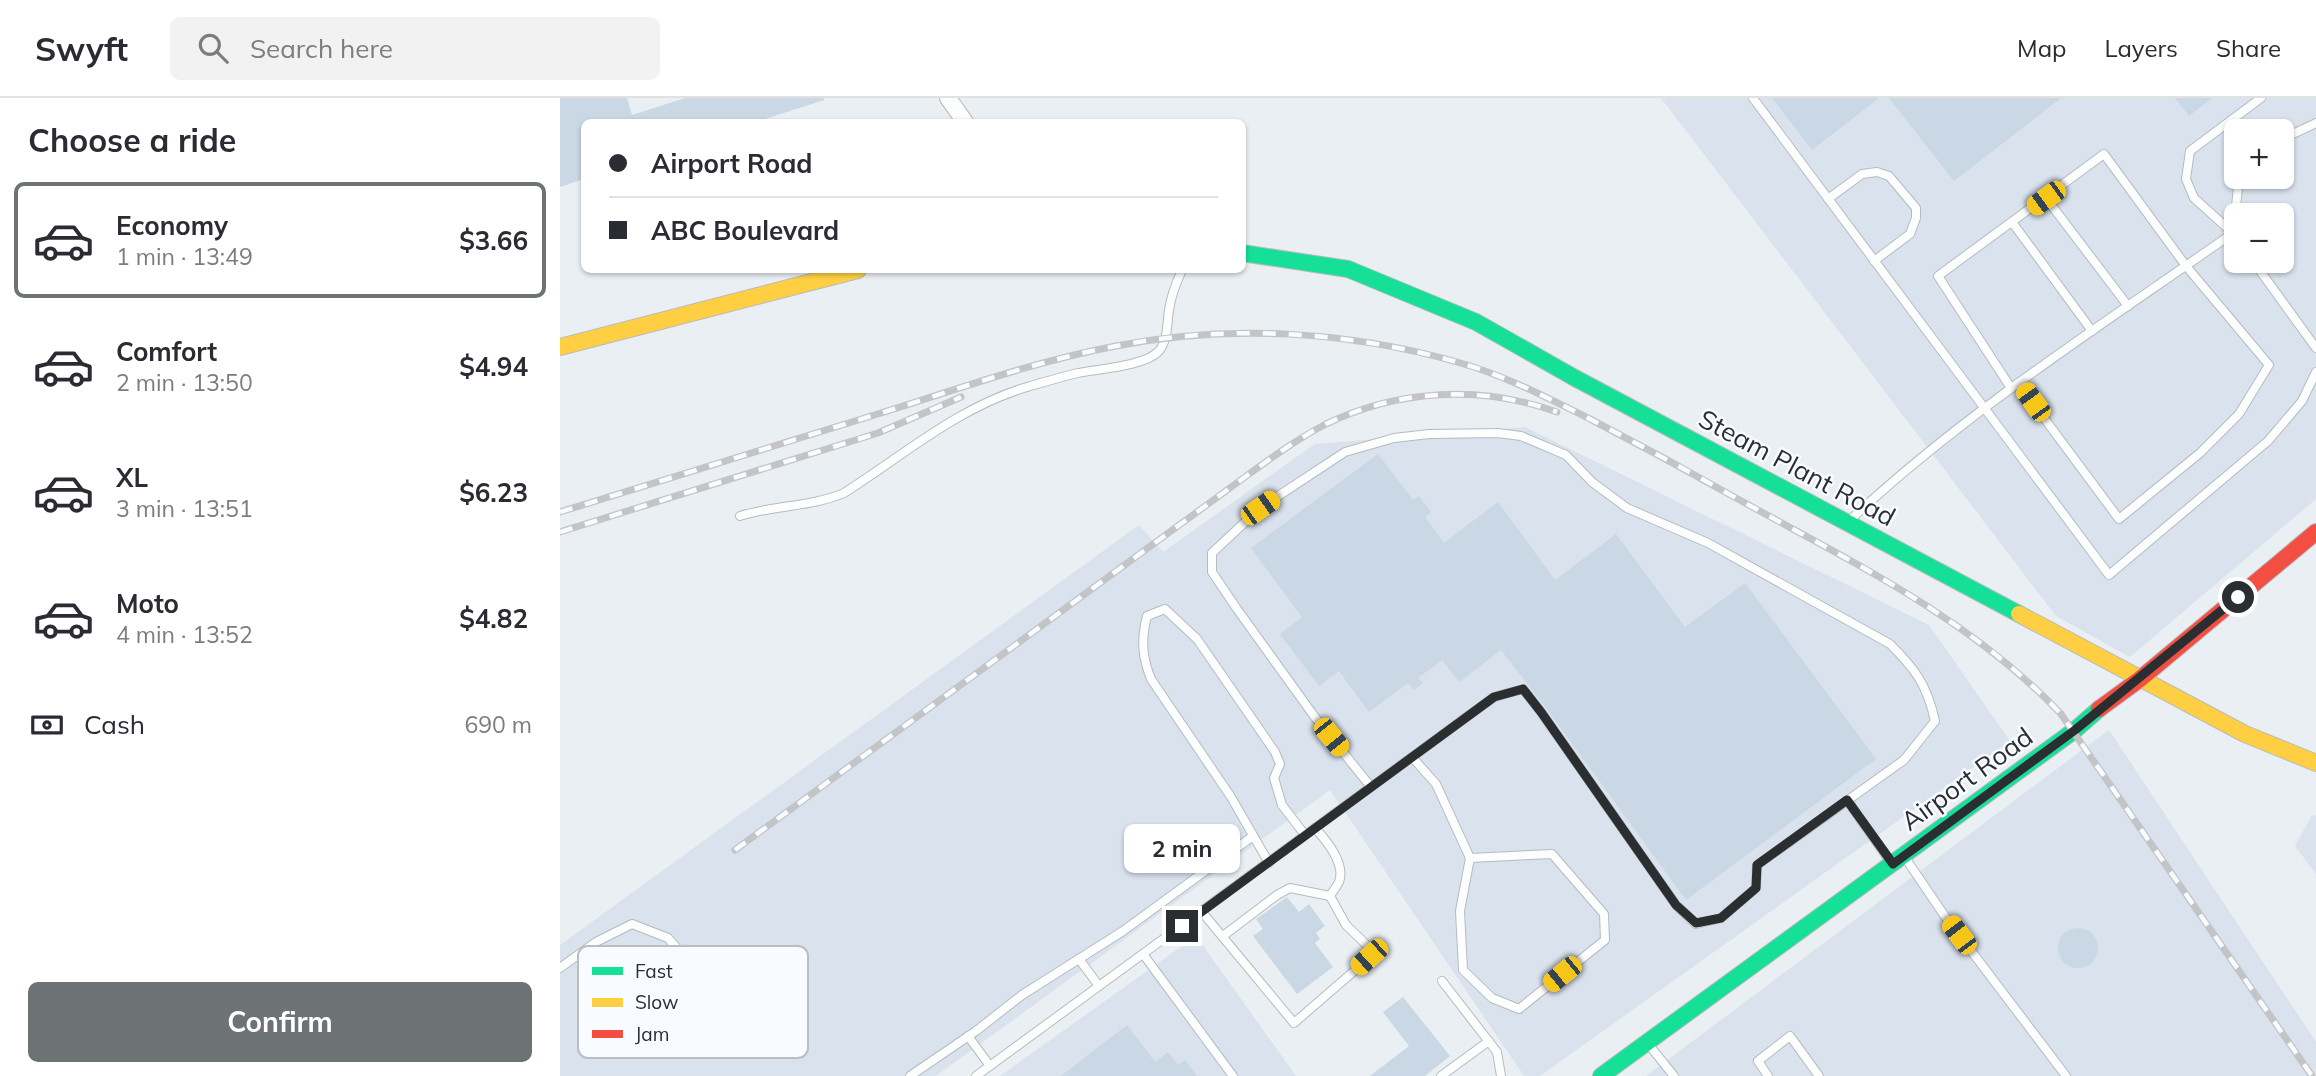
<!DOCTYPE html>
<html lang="en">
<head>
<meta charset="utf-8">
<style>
  body { margin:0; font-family:Mulish,sans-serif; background:#f2f2f3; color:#2b2b33; height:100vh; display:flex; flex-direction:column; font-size:26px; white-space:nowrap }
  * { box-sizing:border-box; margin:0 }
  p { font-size:23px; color:#7c7c81 }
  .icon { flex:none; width:38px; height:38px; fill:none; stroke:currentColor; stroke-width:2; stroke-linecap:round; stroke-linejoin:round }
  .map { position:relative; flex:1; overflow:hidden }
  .panel { display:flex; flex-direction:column; background:#fff; width:560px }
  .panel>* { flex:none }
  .top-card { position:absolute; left:21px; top:21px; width:665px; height:154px; border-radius:10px; box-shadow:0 2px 5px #0004; display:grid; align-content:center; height:154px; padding:0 28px; background:#fff }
  .tools { position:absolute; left:1664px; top:21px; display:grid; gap:14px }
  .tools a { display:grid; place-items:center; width:70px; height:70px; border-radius:10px; background:#fff; box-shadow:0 2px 5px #0004; font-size:35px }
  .end { position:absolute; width:32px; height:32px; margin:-16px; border:9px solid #2a2e31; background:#fff; box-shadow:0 0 0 4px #fff }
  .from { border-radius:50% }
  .bubble { position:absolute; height:49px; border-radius:10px; background:#fff; box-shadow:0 2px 5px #0004; font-size:23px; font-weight:700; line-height:49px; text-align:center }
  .car { position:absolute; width:21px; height:42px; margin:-21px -10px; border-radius:9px; box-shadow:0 0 5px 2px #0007; background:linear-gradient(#f5c518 24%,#345 0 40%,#f5c518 0 76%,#345 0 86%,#f5c518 0) }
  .top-card b { display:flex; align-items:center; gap:24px; height:66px; font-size:26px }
  .top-card b+b { border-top:2px solid #e1e1e2 }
  .top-card i { width:18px; height:18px; background:#2b2b33 }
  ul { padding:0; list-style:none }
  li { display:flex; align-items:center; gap:21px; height:116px; margin:0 14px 10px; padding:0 14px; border:4px solid transparent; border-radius:10px }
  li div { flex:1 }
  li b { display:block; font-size:26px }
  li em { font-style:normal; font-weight:700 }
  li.active { border-color:#6d7275 }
  li>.icon { width:63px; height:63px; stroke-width:1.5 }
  h2 { padding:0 28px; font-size:32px; line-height:84px }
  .pay { display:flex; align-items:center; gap:18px; height:77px; padding:0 28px; font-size:26px }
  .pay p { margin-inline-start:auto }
  .primary-button { display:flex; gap:14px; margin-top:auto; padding:14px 28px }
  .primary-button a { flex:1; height:80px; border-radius:10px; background:#6d7275; color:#fff; font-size:28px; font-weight:700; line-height:80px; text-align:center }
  header { display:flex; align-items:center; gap:42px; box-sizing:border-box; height:98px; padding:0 35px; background:#fff; border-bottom:2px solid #e1e1e2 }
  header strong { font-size:33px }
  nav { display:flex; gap:38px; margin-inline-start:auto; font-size:24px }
  .search { width:490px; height:63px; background:#f2f2f3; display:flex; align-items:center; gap:18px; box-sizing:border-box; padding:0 24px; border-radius:10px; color:#7c7c81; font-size:26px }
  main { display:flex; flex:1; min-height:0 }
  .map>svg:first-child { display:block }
  .built { fill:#d9e2ed; fill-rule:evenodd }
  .building { fill:#cad7e4 }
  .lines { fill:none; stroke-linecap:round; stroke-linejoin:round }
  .lane-casing { stroke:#b7bbbf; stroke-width:10 }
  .street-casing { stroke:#b7bbbf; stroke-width:18 }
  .fast-casing { stroke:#b7bbbf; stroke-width:18 }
  .slow-casing { stroke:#b7bbbf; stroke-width:18 }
  .jam-casing { stroke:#b7bbbf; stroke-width:18 }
  .lane { stroke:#fcfdfd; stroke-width:8 }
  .street { stroke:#fcfdfd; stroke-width:16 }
  .fast { stroke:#16e098; stroke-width:16 }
  .slow { stroke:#ffcf43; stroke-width:16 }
  .jam { stroke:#f24e42; stroke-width:16 }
  .rail-casing { stroke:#c3c4c6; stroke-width:7 }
  .rail { stroke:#f8fbff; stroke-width:4.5; stroke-dasharray:13; stroke-linecap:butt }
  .route { stroke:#2a2e31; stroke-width:9 }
  .labels { text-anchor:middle; stroke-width:5; stroke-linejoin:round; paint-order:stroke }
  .street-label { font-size:26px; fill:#2a2e31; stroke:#f8fbff }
  .key { fill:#f8fbff; stroke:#babec1; stroke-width:2 }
  .key-label { font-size:19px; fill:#2a2e31 }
</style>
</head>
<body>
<header>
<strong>Swyft</strong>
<div class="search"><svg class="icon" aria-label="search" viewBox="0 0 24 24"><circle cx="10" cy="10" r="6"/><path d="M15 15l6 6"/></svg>Search here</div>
<nav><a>Map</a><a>Layers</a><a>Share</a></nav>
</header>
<main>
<section class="panel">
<h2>Choose a ride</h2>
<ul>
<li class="active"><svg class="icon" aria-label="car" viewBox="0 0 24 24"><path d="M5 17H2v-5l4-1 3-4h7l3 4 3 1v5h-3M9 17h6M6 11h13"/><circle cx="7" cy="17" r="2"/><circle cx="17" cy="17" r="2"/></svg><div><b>Economy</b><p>1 min · 13:49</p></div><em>$3.66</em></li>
<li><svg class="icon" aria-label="car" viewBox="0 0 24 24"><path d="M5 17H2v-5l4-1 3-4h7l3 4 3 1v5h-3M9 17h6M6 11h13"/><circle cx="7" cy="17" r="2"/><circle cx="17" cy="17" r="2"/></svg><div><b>Comfort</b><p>2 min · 13:50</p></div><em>$4.94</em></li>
<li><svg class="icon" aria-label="car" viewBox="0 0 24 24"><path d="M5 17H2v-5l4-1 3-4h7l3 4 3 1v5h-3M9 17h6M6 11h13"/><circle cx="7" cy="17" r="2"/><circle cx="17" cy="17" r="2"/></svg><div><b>XL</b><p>3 min · 13:51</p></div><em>$6.23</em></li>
<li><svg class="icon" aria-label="car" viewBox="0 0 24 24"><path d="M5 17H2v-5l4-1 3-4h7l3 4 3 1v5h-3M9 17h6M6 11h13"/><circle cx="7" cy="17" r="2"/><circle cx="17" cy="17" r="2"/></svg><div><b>Moto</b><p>4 min · 13:52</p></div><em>$4.82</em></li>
</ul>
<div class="pay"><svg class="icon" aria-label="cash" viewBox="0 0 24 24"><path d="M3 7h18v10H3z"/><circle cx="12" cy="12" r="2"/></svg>Cash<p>690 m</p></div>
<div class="primary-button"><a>Confirm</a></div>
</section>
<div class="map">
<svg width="1756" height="978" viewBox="0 0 1756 978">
  <rect width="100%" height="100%" fill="#eaeff4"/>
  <g class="built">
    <path d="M1101,0H1756V401L1570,559L1496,518ZM1676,33H1722V79H1676ZM1676,117H1722V163H1676Z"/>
    <polygon points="965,329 1369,527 1450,643 980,978 964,978 770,692 376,978 0,978 0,847 579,427 603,454 755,346"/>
    <polygon points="1549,632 1756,944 1756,978 1086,978"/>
    <polygon points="1752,717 1756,718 1756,776 1735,748"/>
    <polygon points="636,838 736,978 440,978"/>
  </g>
  <g class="building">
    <polygon points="0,0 67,0 72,17 125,0 264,0 264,2 196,24 24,24 24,81 0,89"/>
    <polygon points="1212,0 1319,0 1252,52"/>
    <polygon points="1329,0 1501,0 1394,83"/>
    <polygon points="1615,0 1652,0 1629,18"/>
    <polygon points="818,356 853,402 859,398 871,414 865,419 884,445 938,404 995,482 1056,436 1125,529 1185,485 1316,661 1126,802 986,610 941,552 899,584 882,562 858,580 863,585 854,592 848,585 809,614 779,573 759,588 720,536 742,519 691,450"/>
    <polygon points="727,799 739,814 749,806 765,828 756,835 760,841 755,845 773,869 737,896 693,838 703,831 696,821"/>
    <circle cx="1518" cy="850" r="20"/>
    <polygon points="843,899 890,958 865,978 810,978 849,948 823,914"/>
    <polygon points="567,927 595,964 608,954 618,967 625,962 637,978 501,978"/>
  </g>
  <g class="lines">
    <g class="lane-casing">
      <g id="lane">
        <polyline points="1193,0 1549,477 1708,343 1742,303 1756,274"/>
        <polyline points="1722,41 1756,25"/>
        <polyline points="1486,100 1568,208"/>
        <polyline points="1268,101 1302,76 1317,74 1329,78 1356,110 1356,120 1350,136 1314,163"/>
        <polyline points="1452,124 1532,233"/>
        <polyline points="1675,137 1634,100 1626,81 1630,53 1701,0"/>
        <polyline points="1693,163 1756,250"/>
        <polyline points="1451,290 1378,178 1544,56 1626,168 1709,267 1679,316 1640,355 1559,421 1458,285"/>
        <path d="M180,418C214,407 251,409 284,395C344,357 397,310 467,289C484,284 501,279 518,275C539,271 585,268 599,253C608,242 607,225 609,212C611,198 616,185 622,172"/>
        <path d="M1288,424C1405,314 1542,227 1673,135L1678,90L1683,79"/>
        <polyline points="852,659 876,686 910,760 900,813 903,872 932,900 959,911 1045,842 1044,816 992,756 910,760"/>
        <polyline points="1287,702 1330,763"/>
        <polyline points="1346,761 1384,817 1506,978"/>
        <path d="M709,765L671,699L591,581C582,559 581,541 587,518L605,511L637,541L715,654L720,666L714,680L722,707L745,737"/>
        <path d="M642,814L734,925L815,855L786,827L770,798C773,793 777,788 779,784C786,765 766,742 755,730"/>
        <polyline points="663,838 717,797 730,790 770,798"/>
        <polyline points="583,856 673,978"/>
        <polyline points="519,861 539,888"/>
        <polyline points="0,870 36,844 72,826 108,840 152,890 191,948"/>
        <polyline points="882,883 937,954 941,978"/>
        <polyline points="408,938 430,968"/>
        <polyline points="1089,947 1114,978"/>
        <polyline points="350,978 416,933 462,897 563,833 693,738"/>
        <path d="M416,978L934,599L963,591L981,614L1116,807L1136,826L1161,820L1196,790L1197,767L1344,662L1375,623C1367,587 1356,572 1330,546L1148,445L1067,410L1032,384L1006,357L961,338L938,335L869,336L834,340L785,354L700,410L652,455V474L677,511L754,618L811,689"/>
        <polyline points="881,978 929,943"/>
        <polyline points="1208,978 1198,963 1230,938 1259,978"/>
      </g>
    </g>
    <g class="street-casing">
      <polyline id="street" points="388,0 405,24"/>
    </g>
    <g class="fast-casing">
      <g id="fast">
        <polyline points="682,155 788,171 916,224 1015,280 1459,516"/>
        <polyline points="1041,978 1515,632 1539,611"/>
      </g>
    </g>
    <g class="slow-casing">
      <g id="slow">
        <polyline points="0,249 298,172"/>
        <polyline points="1459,516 1685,636 1756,665"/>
      </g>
    </g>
    <g class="jam-casing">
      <polyline id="jam" points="1539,611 1580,581 1756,434"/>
    </g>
    <use href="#lane" class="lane"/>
    <use href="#street" class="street"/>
    <use href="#fast" class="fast"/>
    <use href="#slow" class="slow"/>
    <use href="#jam" class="jam"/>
    <g class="rail-casing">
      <g id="rail">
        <path d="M0,414C107,381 214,348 321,315C398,291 476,263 556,248C668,226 787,233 897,264C944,277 988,300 1032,322C1080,347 1128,373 1176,400C1290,463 1410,520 1501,616L1752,978"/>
        <polyline points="0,434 318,335 401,299"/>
        <path d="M175,752L689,376C714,358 739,340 766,326C839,291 921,287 997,314"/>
      </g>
    </g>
    <use href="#rail" class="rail"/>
  </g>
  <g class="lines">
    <polyline class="route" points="622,828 934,599 963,591 981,614 1116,807 1136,825 1161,820 1196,790 1197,767 1287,702 1333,766 1515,632 1678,499"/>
  </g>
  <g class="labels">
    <g class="street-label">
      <text transform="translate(1237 370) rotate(28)" y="9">Steam Plant Road</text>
      <text transform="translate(1407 681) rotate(-36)" y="9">Airport Road</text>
    </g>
  </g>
  <rect x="18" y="848" width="230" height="112" rx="10" class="key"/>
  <rect x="32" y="869" width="31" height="8" fill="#16e098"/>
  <rect x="32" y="900" width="31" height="9" fill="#ffcf43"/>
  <rect x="32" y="932" width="31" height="8" fill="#f24e42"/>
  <g class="key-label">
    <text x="75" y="880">Fast</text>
    <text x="75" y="911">Slow</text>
    <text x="75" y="943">Jam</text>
  </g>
</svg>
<div class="tools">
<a>+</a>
<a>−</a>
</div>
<i class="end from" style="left:1678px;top:499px"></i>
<i class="end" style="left:622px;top:828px"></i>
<div class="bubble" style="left:564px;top:726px;width:116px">2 min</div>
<i class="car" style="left:1486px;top:100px;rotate:234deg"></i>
<i class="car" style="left:1473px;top:304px;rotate:324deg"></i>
<i class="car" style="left:700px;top:410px;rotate:55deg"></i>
<i class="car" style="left:771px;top:639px;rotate:141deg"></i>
<i class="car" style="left:1399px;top:837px;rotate:323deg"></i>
<i class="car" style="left:809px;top:859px;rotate:228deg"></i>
<i class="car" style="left:1002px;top:876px;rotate:231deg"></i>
<div class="top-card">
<b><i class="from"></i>Airport Road</b>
<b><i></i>ABC Boulevard</b>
</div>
</div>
</main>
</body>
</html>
